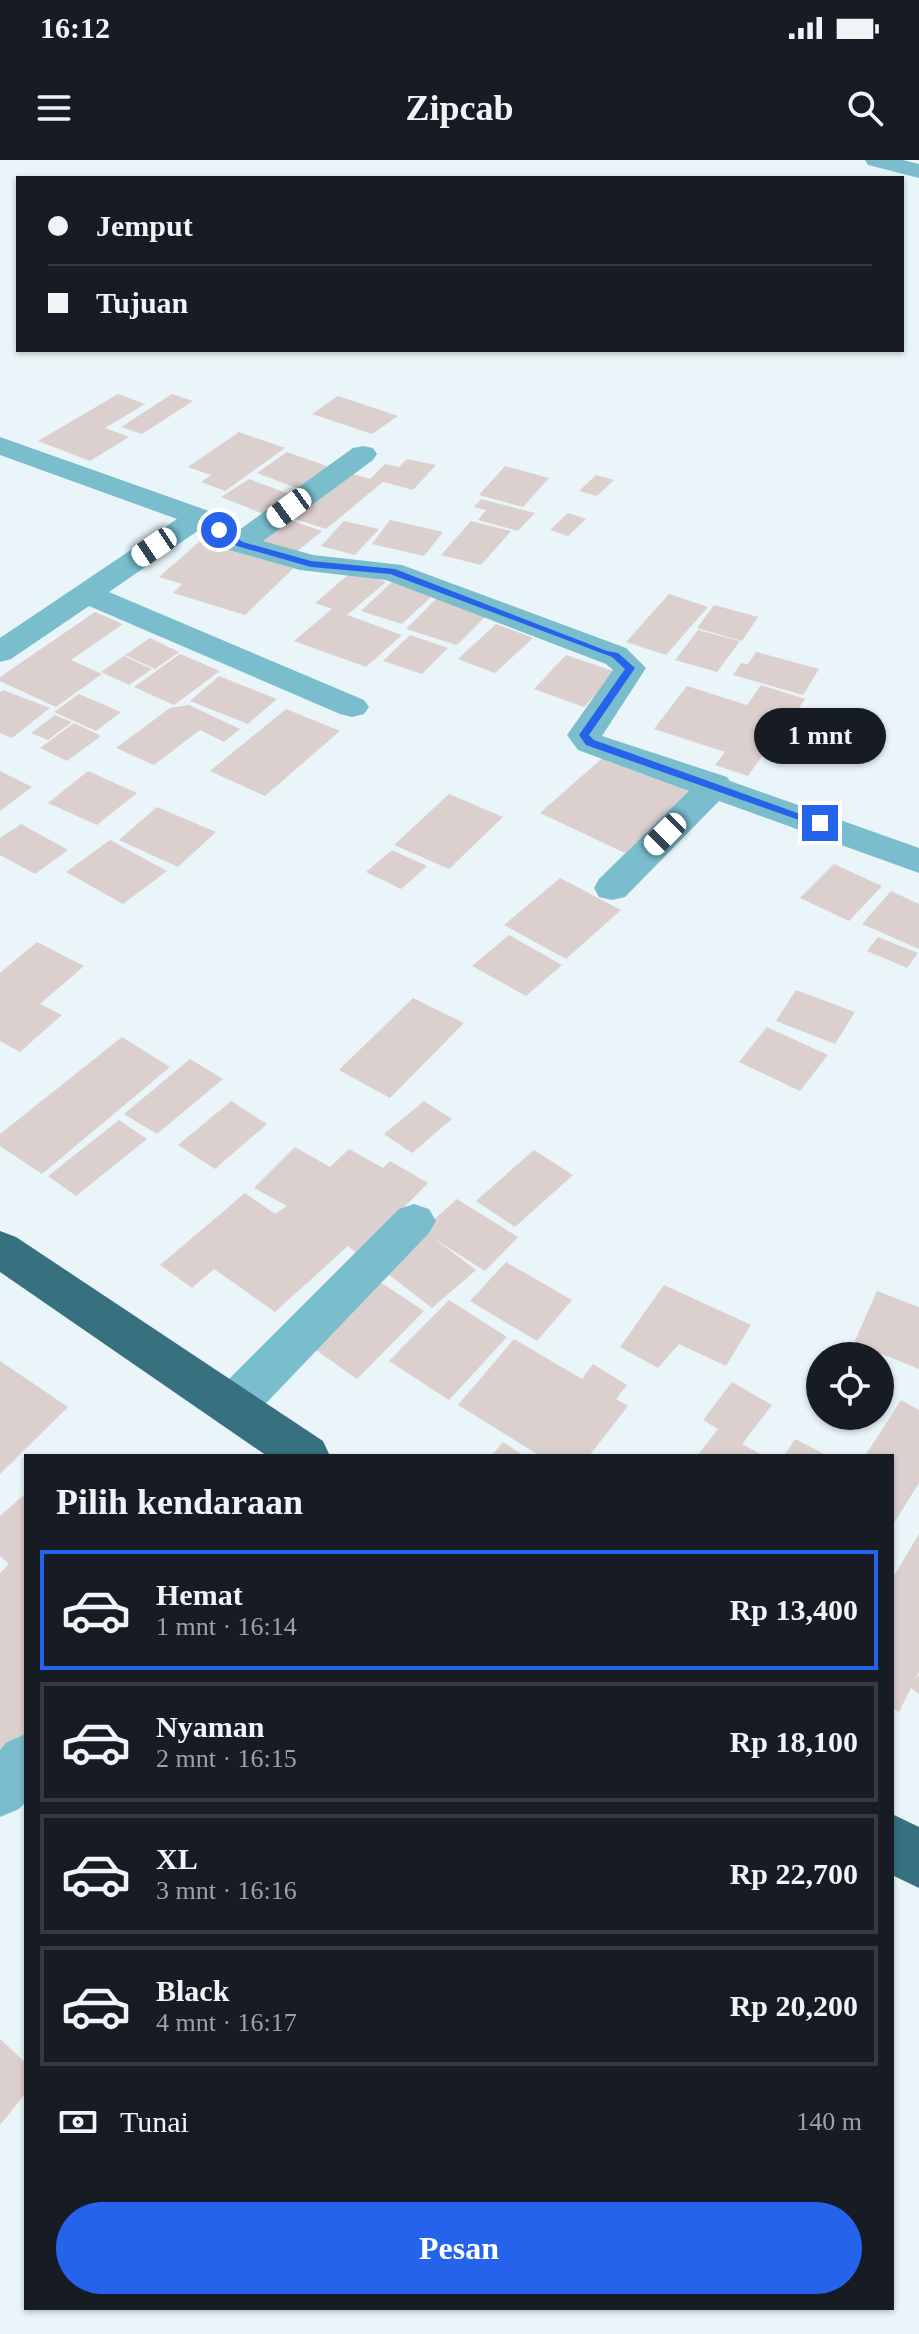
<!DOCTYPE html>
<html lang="id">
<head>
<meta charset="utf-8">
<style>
  body { margin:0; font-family:Georgia,serif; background:#20242c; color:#f1f3f6; height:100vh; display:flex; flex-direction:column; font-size:30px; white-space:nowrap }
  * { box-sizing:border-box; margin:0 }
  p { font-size:26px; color:#9ea1a6 }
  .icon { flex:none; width:44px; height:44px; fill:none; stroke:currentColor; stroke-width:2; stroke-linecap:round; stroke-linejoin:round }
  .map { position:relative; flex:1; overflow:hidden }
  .drawer { position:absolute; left:24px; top:1294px; width:870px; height:856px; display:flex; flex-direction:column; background:#171b24; border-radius:0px; box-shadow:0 2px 6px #0004 }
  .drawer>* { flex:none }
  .hud { position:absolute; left:16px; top:16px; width:888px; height:176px; border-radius:0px; box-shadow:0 2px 6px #0004; display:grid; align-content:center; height:176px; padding:0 32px; background:#171b24 }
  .buttons { position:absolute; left:806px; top:1182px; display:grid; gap:16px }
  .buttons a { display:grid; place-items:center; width:88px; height:88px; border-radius:50%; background:#171b24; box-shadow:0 2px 6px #0004; font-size:40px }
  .end { position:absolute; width:36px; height:36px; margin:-18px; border:10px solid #2563eb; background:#fff; box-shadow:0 0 0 4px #fff }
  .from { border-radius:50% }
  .bubble { position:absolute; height:56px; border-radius:28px; background:#171b24; box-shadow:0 2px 6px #0004; font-size:26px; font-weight:700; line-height:56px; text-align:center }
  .car { position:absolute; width:24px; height:48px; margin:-24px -12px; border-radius:10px; box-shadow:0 0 6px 2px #0007; background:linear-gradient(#fff 24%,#345 0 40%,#fff 0 76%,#345 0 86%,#fff 0) }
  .hud b { display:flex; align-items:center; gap:28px; height:76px; font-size:30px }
  .hud b+b { border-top:2px solid #363941 }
  .hud i { width:20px; height:20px; background:#f1f3f6 }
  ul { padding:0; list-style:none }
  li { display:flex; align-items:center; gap:24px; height:120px; margin:0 16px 12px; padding:0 16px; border:4px solid #363941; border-radius:0px }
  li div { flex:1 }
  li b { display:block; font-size:30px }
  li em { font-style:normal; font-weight:700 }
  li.current { border-color:#2563eb }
  li>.icon { width:72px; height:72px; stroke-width:1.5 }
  h2 { padding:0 32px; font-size:36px; line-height:96px }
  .pay { display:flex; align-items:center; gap:20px; height:88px; padding:0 32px; font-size:30px }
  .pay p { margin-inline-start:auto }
  .action { display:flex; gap:16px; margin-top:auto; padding:16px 32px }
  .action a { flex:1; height:92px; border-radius:48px; background:#2563eb; color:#fff; font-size:32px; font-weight:700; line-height:92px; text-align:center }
  .status { display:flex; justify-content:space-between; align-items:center; height:56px; padding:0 40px; background:#171b24; direction:ltr }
  .status svg { height:22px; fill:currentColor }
  header { display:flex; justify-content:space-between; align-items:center; height:104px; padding:0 32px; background:#171b24; font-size:36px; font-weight:700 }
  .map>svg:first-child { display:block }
  .building { fill:#dcd0cf }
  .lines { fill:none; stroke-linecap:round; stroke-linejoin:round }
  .street { fill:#7abece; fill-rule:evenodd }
  .highway { fill:#37717f; fill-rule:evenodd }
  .route { fill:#2563eb }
</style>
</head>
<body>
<div class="status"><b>16:12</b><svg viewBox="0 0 49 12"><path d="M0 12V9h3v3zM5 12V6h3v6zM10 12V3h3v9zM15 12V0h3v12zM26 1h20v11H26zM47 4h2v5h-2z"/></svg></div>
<header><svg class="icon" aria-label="menu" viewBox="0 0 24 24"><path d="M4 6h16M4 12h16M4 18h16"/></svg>Zipcab<svg class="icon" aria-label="search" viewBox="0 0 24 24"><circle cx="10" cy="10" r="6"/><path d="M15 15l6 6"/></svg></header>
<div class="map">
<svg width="919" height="2174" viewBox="0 0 919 2174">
  <rect width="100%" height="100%" fill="#e9f5f8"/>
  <g class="building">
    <polygon points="118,234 145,244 105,268 129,277 90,301 38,281"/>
    <polygon points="172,234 193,241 142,274 121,267"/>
    <polygon points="338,236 398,256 372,274 312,254"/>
    <polygon points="239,272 285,288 225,331 201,322 211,315 188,307"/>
    <polygon points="287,292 335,309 304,331 257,313"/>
    <polygon points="407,299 436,305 413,330 383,322 326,369 289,357 346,312 370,319 385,304 399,307"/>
    <polygon points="505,306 549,318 523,347 479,335"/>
    <polygon points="596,315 614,320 597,336 579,331"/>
    <polygon points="249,319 294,336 266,355 221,337"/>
    <polygon points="481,339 535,353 518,371 478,360 486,350 474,347"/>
    <polygon points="568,353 586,359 568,376 550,370"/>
    <polygon points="284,358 322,371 294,394 255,381"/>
    <polygon points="390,360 443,372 424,396 372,384"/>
    <polygon points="344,361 379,369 355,395 321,386"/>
    <polygon points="471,361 511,371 481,405 441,395"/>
    <polygon points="200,381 294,408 245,455 173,433 182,424 159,417"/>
    <polygon points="354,410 386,422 347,455 402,475 366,507 294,481 332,449 315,443"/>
    <polygon points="392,422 433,435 402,464 361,451"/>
    <polygon points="669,434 708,447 666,495 626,482"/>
    <polygon points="437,438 488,454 457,485 406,469"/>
    <polygon points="714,445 758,457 742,481 697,468"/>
    <polygon points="95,452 123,464 71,500 102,514 56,547 0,521 0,517"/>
    <polygon points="496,464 533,478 495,513 458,499"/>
    <polygon points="698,470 740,481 717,512 675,500"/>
    <polygon points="410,475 448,488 422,514 383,501"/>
    <polygon points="150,478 179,492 155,509 125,495"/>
    <polygon points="756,492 819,509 803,535 733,515 741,503 748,504"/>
    <polygon points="180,494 220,511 174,545 134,527"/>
    <polygon points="566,495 616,512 584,547 534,529"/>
    <polygon points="124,496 152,509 129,525 101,512"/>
    <polygon points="219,516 277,539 248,564 190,541"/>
    <polygon points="761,525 805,539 793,557 769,550 789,558 748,616 715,605 725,592 654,569 687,526 747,545"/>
    <polygon points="3,530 50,548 12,578 0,573 0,532"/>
    <polygon points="79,534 121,552 96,571 54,552"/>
    <polygon points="189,545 240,569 224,582 200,570 154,605 116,588 170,548"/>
    <polygon points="286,549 340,571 265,636 210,611"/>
    <polygon points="55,555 72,562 48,580 31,573"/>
    <polygon points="74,563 101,576 67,601 40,588"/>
    <polygon points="607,594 690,632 625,693 540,653"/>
    <polygon points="0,611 32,627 0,651"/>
    <polygon points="88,611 137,633 97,665 48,643"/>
    <polygon points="449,634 503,657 449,709 394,685"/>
    <polygon points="157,647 216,672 178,707 119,680"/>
    <polygon points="21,664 68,690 35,714 0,695 0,678"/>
    <polygon points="110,680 167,711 123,744 66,712"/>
    <polygon points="392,690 427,706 401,729 366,712"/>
    <polygon points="834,704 882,726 849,761 800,738"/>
    <polygon points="560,718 621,750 566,799 504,765"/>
    <polygon points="891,731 919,744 919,789 862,764"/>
    <polygon points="509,775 562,805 526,836 472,806"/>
    <polygon points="878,777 918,793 907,808 867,791"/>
    <polygon points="37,782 84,806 40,844 62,855 20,892 0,881 0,813"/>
    <polygon points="796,830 855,852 835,884 776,861"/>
    <polygon points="413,838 464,863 390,938 339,910"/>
    <polygon points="767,867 828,895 800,931 739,902"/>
    <polygon points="122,877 170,907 42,1014 0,986 0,974"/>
    <polygon points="190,899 223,919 157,974 124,954"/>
    <polygon points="231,941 267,964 215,1009 178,985"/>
    <polygon points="424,941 452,959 412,993 384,974"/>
    <polygon points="119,960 147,979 76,1036 48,1016"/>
    <polygon points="295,987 330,1007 349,989 383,1008 390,1001 428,1023 358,1094 348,1086 275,1152 214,1109 192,1128 160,1105 245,1033 275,1054 287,1046 254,1028"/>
    <polygon points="534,990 573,1015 515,1067 476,1041"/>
    <polygon points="457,1039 518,1077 485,1111 433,1078 476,1110 432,1148 380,1108"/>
    <polygon points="506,1102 572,1140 537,1181 470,1141"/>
    <polygon points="374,1118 424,1151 357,1219 306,1183"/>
    <polygon points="664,1125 751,1165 726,1206 679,1184 658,1208 620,1187"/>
    <polygon points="877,1131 919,1147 919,1209 854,1183"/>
    <polygon points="449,1140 507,1177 449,1240 389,1201"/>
    <polygon points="514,1179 582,1219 593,1204 627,1225 616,1239 628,1246 589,1296 540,1296 458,1245"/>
    <polygon points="0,1201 68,1247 0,1314"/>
    <polygon points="732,1222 772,1245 742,1284 764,1296 697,1296 718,1269 703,1260"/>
    <polygon points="901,1240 919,1250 919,1323 892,1366 892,1296 865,1296"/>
    <polygon points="795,1279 828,1296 784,1296"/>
    <polygon points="503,1282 525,1296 491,1296"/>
    <polygon points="26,1333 26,1578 0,1596 0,1413 9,1404 0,1396 0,1356"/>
    <polygon points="919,1374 919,1512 915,1520 919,1515 919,1534 911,1528 899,1552 892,1548 892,1419"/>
    <polygon points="0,1879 26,1903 26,1933 0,1965"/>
  </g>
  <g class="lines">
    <g class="street">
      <polygon points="865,0 903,0 919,4 919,18 868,5"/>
      <polygon points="0,277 209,351 239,370 353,288 363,286 373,288 377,294 373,300 263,381 313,395 402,405 626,488 646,508 602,576 727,617 730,621 919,688 919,713 719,641 625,737 612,740 599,737 594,728 599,719 689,631 578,590 567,575 613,510 606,504 386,420 300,410 229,390 199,370 109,432 364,540 369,547 364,554 352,557 340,554 89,446 11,499 0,502 0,478 177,359 0,295"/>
      <polygon points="414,1044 429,1049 436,1061 429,1073 250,1260 233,1266 216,1260 209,1246 216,1232 399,1049"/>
      <polygon points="26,1574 26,1642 19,1649 0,1657 0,1590 7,1582"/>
    </g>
    <g class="highway">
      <polygon points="0,1071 16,1077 323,1281 330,1296 267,1296 0,1112"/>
      <polygon points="892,1654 919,1667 919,1728 892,1715"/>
    </g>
  </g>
  <polygon class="route" points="216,369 223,369 243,382 311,401 395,409 607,491 618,493 635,508 589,575 594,580 825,663 816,666 586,585 579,575 625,509 612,497 390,414 311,407 237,386 216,372"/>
</svg>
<div class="buttons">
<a><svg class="icon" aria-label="locate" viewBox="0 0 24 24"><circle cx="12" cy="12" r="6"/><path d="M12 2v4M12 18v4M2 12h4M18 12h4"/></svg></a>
</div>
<i class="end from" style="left:219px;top:370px"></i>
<i class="end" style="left:820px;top:663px"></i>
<div class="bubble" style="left:754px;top:548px;width:132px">1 mnt</div>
<i class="car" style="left:289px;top:348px;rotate:234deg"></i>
<i class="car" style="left:154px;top:387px;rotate:236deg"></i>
<i class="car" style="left:665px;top:674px;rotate:225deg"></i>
<div class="hud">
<b><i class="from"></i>Jemput</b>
<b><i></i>Tujuan</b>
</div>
<section class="drawer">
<h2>Pilih kendaraan</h2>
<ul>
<li class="current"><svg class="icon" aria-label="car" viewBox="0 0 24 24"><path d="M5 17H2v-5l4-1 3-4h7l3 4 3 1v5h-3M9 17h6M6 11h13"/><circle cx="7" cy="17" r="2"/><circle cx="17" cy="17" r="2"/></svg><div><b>Hemat</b><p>1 mnt · 16:14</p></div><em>Rp 13,400</em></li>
<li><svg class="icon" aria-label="car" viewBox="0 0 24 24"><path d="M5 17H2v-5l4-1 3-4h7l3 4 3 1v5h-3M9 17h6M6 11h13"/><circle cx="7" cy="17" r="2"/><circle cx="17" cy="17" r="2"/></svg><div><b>Nyaman</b><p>2 mnt · 16:15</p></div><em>Rp 18,100</em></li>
<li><svg class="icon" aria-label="car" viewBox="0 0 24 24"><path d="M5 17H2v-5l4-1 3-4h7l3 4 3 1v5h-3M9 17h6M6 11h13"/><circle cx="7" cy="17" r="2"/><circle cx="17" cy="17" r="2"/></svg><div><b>XL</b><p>3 mnt · 16:16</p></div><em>Rp 22,700</em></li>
<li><svg class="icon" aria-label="car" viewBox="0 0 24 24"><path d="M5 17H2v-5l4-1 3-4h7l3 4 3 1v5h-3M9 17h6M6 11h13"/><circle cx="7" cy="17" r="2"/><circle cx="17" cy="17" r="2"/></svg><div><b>Black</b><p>4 mnt · 16:17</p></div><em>Rp 20,200</em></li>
</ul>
<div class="pay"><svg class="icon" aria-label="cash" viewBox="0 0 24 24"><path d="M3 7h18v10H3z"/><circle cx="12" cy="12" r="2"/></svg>Tunai<p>140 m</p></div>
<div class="action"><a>Pesan</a></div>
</section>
</div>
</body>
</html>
